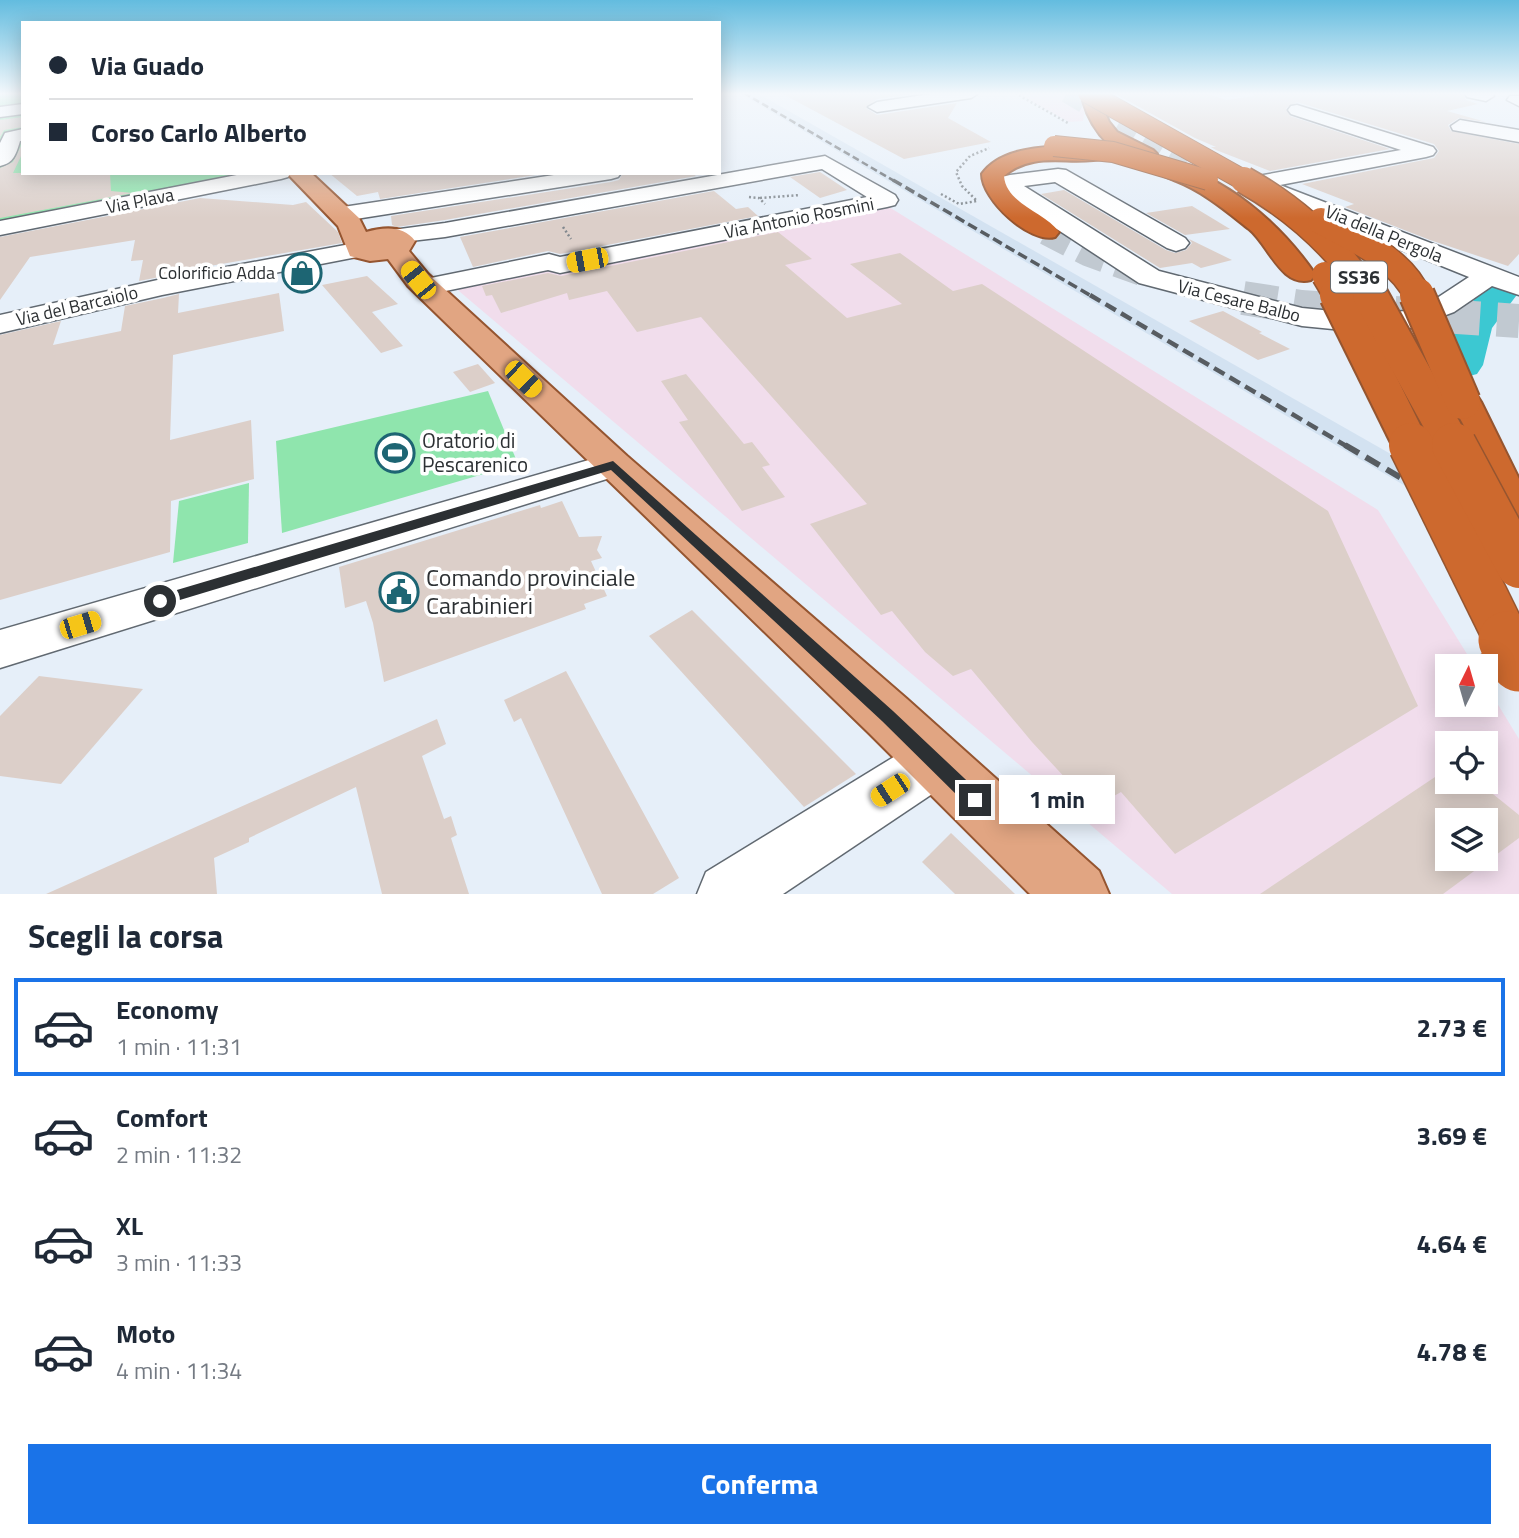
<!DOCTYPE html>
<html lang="it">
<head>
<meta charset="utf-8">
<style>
  body { margin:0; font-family:"Titillium Web",sans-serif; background:#f2f2f3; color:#1f2937; height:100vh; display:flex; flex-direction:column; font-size:26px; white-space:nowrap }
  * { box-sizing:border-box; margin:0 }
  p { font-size:23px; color:#747a83 }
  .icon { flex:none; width:38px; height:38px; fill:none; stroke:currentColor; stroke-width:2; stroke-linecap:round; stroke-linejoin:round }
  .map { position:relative; height:894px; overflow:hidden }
  .side { display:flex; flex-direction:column; background:#fff; flex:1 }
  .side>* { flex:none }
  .guide { position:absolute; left:21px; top:21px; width:700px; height:154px; border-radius:0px; box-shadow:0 4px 18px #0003; display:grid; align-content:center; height:154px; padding:0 28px; background:#fff }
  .needle { width:46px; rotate:5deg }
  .buttons { position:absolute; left:1435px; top:654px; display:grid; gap:14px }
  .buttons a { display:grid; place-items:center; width:63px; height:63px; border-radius:0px; background:#fff; box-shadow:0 4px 18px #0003; font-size:35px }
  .end { position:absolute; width:32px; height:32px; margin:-16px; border:9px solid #2c3033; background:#fff; box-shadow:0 0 0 4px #fff }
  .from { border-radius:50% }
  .bubble { position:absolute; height:49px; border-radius:0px; background:#fff; box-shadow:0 4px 18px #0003; font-size:23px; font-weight:700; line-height:49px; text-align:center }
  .car { position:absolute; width:21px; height:42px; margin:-21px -10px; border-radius:9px; box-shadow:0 0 5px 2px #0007; background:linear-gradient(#f5c518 24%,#345 0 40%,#f5c518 0 76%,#345 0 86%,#f5c518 0) }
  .guide b { display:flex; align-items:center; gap:24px; height:66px; font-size:26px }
  .guide b+b { border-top:2px solid #e0e1e3 }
  .guide i { width:18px; height:18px; background:#1f2937 }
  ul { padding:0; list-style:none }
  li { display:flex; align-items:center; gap:21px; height:98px; margin:0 14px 10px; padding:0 14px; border:4px solid transparent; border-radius:0px }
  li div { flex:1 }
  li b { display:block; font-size:26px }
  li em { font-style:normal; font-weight:700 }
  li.on { border-color:#1a73e8 }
  li>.icon { width:63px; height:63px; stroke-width:1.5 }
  h2 { padding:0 28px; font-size:32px; line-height:84px }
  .cta { display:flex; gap:14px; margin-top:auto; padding:14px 28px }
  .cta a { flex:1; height:80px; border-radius:0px; background:#1a73e8; color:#fff; font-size:28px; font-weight:700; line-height:80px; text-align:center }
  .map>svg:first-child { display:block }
  .built { fill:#d3e2f1 }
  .industrial { fill:#f1ddec; fill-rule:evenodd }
  .green { fill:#8fe5ad }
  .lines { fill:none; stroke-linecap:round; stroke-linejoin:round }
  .river { fill:#3cc8d2; fill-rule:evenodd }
  .building { fill:#dccfc9; fill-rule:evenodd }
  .highway-tunnel-far2 { stroke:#c1c9d1; stroke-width:20; stroke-dasharray:20 10; stroke-linecap:butt }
  .highway-tunnel-far1 { stroke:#c1c9d1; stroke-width:26; stroke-dasharray:26 13; stroke-linecap:butt }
  .highway-tunnel { stroke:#c1c9d1; stroke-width:34; stroke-dasharray:34 17; stroke-linecap:butt }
  .minor-casing { stroke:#616971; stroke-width:3 }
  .major-casing { stroke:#955530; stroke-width:4 }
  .highway-casing { stroke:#955530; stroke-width:4 }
  .path { stroke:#81888e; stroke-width:2.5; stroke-dasharray:2 2.5; stroke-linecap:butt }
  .minor { fill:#fff; fill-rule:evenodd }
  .major { fill:#e1a582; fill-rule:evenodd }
  .highway { fill:#cd692e; fill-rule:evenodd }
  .rail-far3 { stroke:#575c61; stroke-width:2.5; stroke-dasharray:7 3.5; stroke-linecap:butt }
  .rail-far2 { stroke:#575c61; stroke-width:3.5; stroke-dasharray:10 4.5; stroke-linecap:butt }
  .rail-far1 { stroke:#575c61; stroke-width:4.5; stroke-dasharray:12 6; stroke-linecap:butt }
  .rail { stroke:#575c61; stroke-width:6; stroke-dasharray:16 8; stroke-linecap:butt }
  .highway-bridge-far4-casing { stroke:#955530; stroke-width:22; stroke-linecap:butt }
  .highway-bridge-far3-casing { stroke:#955530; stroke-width:29; stroke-linecap:butt }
  .highway-bridge-far2-casing { stroke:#955530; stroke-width:38; stroke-linecap:butt }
  .highway-bridge-far1-casing { stroke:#955530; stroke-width:47; stroke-linecap:butt }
  .highway-bridge-casing { stroke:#955530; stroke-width:60; stroke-linecap:butt }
  .highway-bridge-far4 { stroke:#cd692e; stroke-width:20 }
  .highway-bridge-far3 { stroke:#cd692e; stroke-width:26 }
  .highway-bridge-far2 { stroke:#cd692e; stroke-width:34 }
  .highway-bridge-far1 { stroke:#cd692e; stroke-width:44 }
  .highway-bridge { stroke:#cd692e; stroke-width:57 }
  .route { fill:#2c3033 }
  .labels { text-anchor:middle; stroke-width:7; stroke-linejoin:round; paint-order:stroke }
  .far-street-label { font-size:18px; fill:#2c3033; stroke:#fff }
  .far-poi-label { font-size:18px; fill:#2c3033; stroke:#fff; text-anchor:end }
  .shield { fill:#fff; stroke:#6b6e70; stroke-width:2 }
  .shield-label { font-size:19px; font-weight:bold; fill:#2c3033 }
  .poi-label { font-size:21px; fill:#2c3033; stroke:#fff; text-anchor:start }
  .near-poi-label { font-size:24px; fill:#2c3033; stroke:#fff; text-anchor:start }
</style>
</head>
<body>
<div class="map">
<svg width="1519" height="894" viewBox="0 0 1519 894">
  <rect width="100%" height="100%" fill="#e6eff9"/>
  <polygon class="built" points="739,93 757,93 1519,527 1519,553"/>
  <g class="industrial">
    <polygon points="1016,93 1074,93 1086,100 1083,121 1069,122"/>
    <path d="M889,207L1378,510L1475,667H1447V705H1486V685L1519,739V894H1172L453,286ZM1447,744H1486V782H1447ZM1447,821H1486V859H1447Z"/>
  </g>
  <g class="green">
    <polygon points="0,93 23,93 23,173 277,173 0,229"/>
    <polygon points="488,391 518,464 282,533 276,441"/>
    <polygon points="249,483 248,543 173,563 179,501"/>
  </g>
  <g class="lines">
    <polygon class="river" points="1501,280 1514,283 1519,292 1492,328 1483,365 1477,374 1462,378 1447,374 1441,365 1452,327 1458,319 1488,283"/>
  </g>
  <g class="building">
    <polygon points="781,93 919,93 877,99 866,108 877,115 957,103 948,118 991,142 904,159"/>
    <polygon points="1114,93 1205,93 1226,100 1254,96 1255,93 1463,93 1466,100 1478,104 1447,111 1486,122 1459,118 1448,125 1451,131 1519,144 1519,254 1508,266 1430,240 1345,207 1354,204 1302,184 1434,158 1439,151 1434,144 1297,102 1286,108 1290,116 1390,149 1270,171 1216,150 1211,147 1216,147 1195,138"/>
    <polygon points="23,117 23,127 4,130 0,137 0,120"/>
    <polygon points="22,144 23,152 13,173 110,173 111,191 133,193 0,218 0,168 13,162"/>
    <polygon points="820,172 847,190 820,198 790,177"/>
    <polygon points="329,173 548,173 380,199 378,192 357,196"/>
    <polygon points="623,173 692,173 696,176 445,220 397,227 392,225 391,216 611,182 619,180"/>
    <polygon points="1064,190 1166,250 1175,253 1186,250 1192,243 1189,239 1232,260 1201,268 1192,263 1160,268 1041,194"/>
    <polygon points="714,191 736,209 748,207 758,216 560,254 548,251 473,267 460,237"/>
    <polygon points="200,198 293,205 306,202 338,232 342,243 181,271 180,273 139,281 143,260 131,261 135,240 30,257 0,300 0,237"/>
    <polygon points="1192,206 1230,229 1185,235 1146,213"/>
    <polygon points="778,232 812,259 785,265 847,318 902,304 850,264 900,253 953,291 982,284 1328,511 1418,706 1175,854 1121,792 1093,808 1032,742 971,669 953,676 925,652 892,611 881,615 810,524 867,504 701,317 637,332 607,291 569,300 567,293 501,313 492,295 486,296 482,286 548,273 561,276"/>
    <polygon points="367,276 398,304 372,312 403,346 381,353 322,285"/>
    <polygon points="279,293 284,331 173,355 170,440 251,420 254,479 171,501 170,552 0,600 0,335 61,321 53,345 121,331 125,306 163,298 179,294 178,313"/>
    <polygon points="1223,311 1262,332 1259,333 1290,349 1258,360 1189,321"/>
    <polygon points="478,364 495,383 470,392 453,372"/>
    <polygon points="686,374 744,444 752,442 770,465 762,467 785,497 742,511 679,422 688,420 661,381"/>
    <polygon points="562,501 579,537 602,536 597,550 602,558 591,561 607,596 584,604 586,609 384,682 373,623 366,601 345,608 339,567 540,505 541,508"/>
    <polygon points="692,610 856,774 804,807 649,636"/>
    <polygon points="566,671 679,878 653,894 602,894 521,718 514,722 504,700"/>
    <polygon points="39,676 143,689 61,784 0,776 0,716"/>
    <polygon points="437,719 446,744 422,756 444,819 451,816 457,835 451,838 469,894 382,894 356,787 249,838 249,842 214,858 217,894 46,894"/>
    <path d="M1447,769V782H1478L1519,815V838L1443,894H1260ZM1447,821H1486V859H1447Z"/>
    <polygon points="951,833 1015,894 955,894 922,862"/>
  </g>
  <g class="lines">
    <polyline class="highway-tunnel-far2" points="1067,93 1186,163"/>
    <polyline class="highway-tunnel-far1" points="1046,232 1087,253 1150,276"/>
    <polyline class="highway-tunnel" points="1243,298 1301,307 1519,321"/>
    <g class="minor-casing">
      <g id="minor">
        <polygon points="937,93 979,93 971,98 877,112 868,107 877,102"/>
        <polygon points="1465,93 1492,93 1494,96 1486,101 1467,97"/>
        <polygon points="1510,96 1519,96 1519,106 1507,100"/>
        <polygon points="23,104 23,114 0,117 0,107"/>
        <polygon points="1297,105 1433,147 1436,151 1433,155 1426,157 1280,185 1519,277 1519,295 1492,286 1454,312 1411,328 1363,332 1302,326 1139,283 1008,197 999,182 1002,177 1010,175 1058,169 1066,170 1185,238 1189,243 1185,248 1176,251 1167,248 1055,182 1024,186 1159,271 1302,308 1363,314 1406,311 1434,300 1469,277 1241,185 1238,180 1241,175 1249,174 1258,176 1401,150 1291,114 1288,110 1291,106"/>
        <polygon points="1460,120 1519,130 1519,142 1453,130 1451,126"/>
        <path d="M23,129V141H20C16,154 14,163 0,166V143L5,133Z"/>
        <polygon points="825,156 895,195 898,200 895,205 887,207 560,273 548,270 426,295 416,293 412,287 416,281 549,254 560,257 867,197 822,169 445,237 394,243 385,241 382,236 385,231 445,223"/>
        <polygon points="247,173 291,173 288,177 281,179 0,235 0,221"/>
        <polygon points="567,173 621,173 618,177 611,179 343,221 335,219 331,214 335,209 343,207"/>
        <polygon points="359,238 368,241 372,246 362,256 162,295 0,333 0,315 162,279 345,245"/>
        <polygon points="613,453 626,457 632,465 626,473 0,668 0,630"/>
        <polygon points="934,737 953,744 961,762 953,780 783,894 697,894 706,872 915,744"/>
      </g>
    </g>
    <g class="major-casing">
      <path id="major" d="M287,173H311L359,218L366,232C383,227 404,225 415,241L409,251L428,274L627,456L907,699L1099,871L1109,894H1030L869,733L408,286L388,259L370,261L350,256L338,226Z"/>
    </g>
    <g class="highway-casing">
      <g id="highway">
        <path d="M1092,96L1098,97L1109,122L1117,132L1153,150L1157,154L1153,158C1119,167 1091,130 1083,101Z"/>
        <path d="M1058,146L1106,150L1110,154L1106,158C1071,167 1035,149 1004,176C1006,204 1045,212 1059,232L1055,237C1030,244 982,200 982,174C998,151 1032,148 1058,146Z"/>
        <path d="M1164,161C1226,177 1279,222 1315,274L1311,280C1281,288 1269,245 1249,229C1226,211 1204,192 1176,181C1168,177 1158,175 1153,168L1156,163Z"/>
        <path d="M1463,391L1476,394L1481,402L1519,479V527L1504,523C1480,484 1463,444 1445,402L1450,394Z"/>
      </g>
    </g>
    <g class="path">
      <polyline points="1015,93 1068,123"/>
      <polyline points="941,194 959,204 977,201 962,186 956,172 970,156 989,148"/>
      <polyline points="749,197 759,198 765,204"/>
      <polyline points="760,198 800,195"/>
      <polyline points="563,227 571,239"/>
    </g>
    <use href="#minor" class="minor"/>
    <use href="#major" class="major"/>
    <use href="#highway" class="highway"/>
    <polyline class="rail-far3" points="744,93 896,182"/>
    <polyline class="rail-far2" points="893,180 1093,297"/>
    <polyline class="rail-far1" points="1090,295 1348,447"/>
    <polyline class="rail" points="1345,445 1519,547"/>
    <g class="highway-bridge-far4-casing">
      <g id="highway-bridge-far4">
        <polyline points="1088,93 1247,182"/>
        <polyline points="1054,146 1113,152 1208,180"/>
      </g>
    </g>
    <g class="highway-bridge-far3-casing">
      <g id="highway-bridge-far3">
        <path d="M1244,180C1296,209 1338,248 1371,297"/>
        <path d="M1321,221C1356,240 1402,259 1418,297"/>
        <polyline points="1325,275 1338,297"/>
      </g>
    </g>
    <g class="highway-bridge-far2-casing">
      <g id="highway-bridge-far2">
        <polyline points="1337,295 1412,447"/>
        <polyline points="1370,295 1454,447"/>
        <polyline points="1417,295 1463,402"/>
      </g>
    </g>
    <g class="highway-bridge-far1-casing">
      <g id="highway-bridge-far1">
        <polyline points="1411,445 1508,642"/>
        <polyline points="1454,445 1519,566"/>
      </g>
    </g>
    <g class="highway-bridge-casing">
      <polyline id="highway-bridge" points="1507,640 1519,663"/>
    </g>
    <use href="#highway-bridge-far4" class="highway-bridge-far4"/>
    <use href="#highway-bridge-far3" class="highway-bridge-far3"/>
    <use href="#highway-bridge-far2" class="highway-bridge-far2"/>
    <use href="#highway-bridge-far1" class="highway-bridge-far1"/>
    <use href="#highway-bridge" class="highway-bridge"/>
  </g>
  <linearGradient id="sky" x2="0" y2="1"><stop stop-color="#63bcdf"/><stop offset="0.43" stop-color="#f4f8fc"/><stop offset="1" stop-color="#f4f8fc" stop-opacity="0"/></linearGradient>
  <rect width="1519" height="218" fill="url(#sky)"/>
  <polygon class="route" points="613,461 893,711 981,794 983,800 981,806 975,808 968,806 882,721 611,470 160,606 153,601 160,595"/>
  <defs>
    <g id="shop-ring" transform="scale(2.0125)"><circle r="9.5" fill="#fff" stroke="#1d6573" stroke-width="1.5"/><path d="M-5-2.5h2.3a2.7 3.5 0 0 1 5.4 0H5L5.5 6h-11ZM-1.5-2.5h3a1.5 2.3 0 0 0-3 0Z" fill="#1d6573"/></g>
    <g id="stadium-ring" transform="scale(2.0125)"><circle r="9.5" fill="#fff" stroke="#1d6573" stroke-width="1.5"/><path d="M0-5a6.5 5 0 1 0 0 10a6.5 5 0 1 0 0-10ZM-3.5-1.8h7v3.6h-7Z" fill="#1d6573"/></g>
    <g id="civic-ring" transform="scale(2.0125)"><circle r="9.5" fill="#fff" stroke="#1d6573" stroke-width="1.5"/><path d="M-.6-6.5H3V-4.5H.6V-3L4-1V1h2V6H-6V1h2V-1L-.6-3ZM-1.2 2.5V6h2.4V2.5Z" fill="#1d6573"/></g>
  </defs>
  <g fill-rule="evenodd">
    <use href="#shop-ring" x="302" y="273"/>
    <use href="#stadium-ring" x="395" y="453"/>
    <use href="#civic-ring" x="399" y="592"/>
  </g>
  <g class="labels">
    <g class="far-street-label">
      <text transform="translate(140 201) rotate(-11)" y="6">Via Plava</text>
      <text transform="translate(799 218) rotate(-11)" y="6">Via Antonio Rosmini</text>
      <text transform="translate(1384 234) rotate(22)" y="6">Via della Pergola</text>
      <text transform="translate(1239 301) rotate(14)" y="6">Via Cesare Balbo</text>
      <text transform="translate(77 306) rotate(-13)" y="6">Via del Barcaiolo</text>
    </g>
    <g class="far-poi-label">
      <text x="275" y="279">Colorificio Adda</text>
    </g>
    <rect class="shield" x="1331" y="261.5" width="56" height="31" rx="5"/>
    <g class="shield-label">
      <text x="1359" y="284">SS36</text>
    </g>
    <g class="poi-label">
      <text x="422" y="448">Oratorio di<tspan x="422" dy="24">Pescarenico</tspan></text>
    </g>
    <g class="near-poi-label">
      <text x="426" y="586">Comando provinciale<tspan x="426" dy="28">Carabinieri</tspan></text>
    </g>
  </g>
</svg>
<div class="buttons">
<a><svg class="needle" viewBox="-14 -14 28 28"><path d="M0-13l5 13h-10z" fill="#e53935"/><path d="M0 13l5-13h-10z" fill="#747a83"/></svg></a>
<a><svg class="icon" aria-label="locate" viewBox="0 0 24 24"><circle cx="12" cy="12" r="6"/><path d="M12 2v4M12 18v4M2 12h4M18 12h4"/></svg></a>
<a><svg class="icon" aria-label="layers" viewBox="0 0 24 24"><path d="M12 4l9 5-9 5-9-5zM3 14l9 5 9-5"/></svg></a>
</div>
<i class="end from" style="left:160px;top:601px"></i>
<i class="end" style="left:975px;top:800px"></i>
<div class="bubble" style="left:999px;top:775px;width:116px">1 min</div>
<i class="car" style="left:587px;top:260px;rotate:259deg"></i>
<i class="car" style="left:418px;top:280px;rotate:321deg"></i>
<i class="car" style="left:523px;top:379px;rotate:134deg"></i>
<i class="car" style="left:80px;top:625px;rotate:73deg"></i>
<i class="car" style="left:890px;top:790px;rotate:237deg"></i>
<div class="guide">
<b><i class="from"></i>Via Guado</b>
<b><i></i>Corso Carlo Alberto</b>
</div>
</div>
<section class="side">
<h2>Scegli la corsa</h2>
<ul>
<li class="on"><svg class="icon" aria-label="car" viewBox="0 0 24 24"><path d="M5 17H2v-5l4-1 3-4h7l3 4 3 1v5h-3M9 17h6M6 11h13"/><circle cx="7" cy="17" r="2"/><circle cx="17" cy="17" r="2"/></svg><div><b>Economy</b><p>1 min · 11:31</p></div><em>2.73 €</em></li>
<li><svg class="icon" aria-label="car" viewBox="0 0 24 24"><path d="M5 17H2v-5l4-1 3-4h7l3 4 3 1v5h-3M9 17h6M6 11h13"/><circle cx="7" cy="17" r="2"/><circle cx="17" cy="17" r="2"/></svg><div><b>Comfort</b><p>2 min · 11:32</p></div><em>3.69 €</em></li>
<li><svg class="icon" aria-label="car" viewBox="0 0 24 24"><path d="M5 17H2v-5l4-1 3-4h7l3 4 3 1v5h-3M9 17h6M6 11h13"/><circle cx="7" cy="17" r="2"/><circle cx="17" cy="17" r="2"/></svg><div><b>XL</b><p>3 min · 11:33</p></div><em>4.64 €</em></li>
<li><svg class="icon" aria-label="car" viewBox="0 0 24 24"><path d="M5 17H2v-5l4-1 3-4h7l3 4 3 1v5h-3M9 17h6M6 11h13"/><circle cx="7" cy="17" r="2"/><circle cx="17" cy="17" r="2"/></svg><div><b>Moto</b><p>4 min · 11:34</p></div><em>4.78 €</em></li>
</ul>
<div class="cta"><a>Conferma</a></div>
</section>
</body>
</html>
